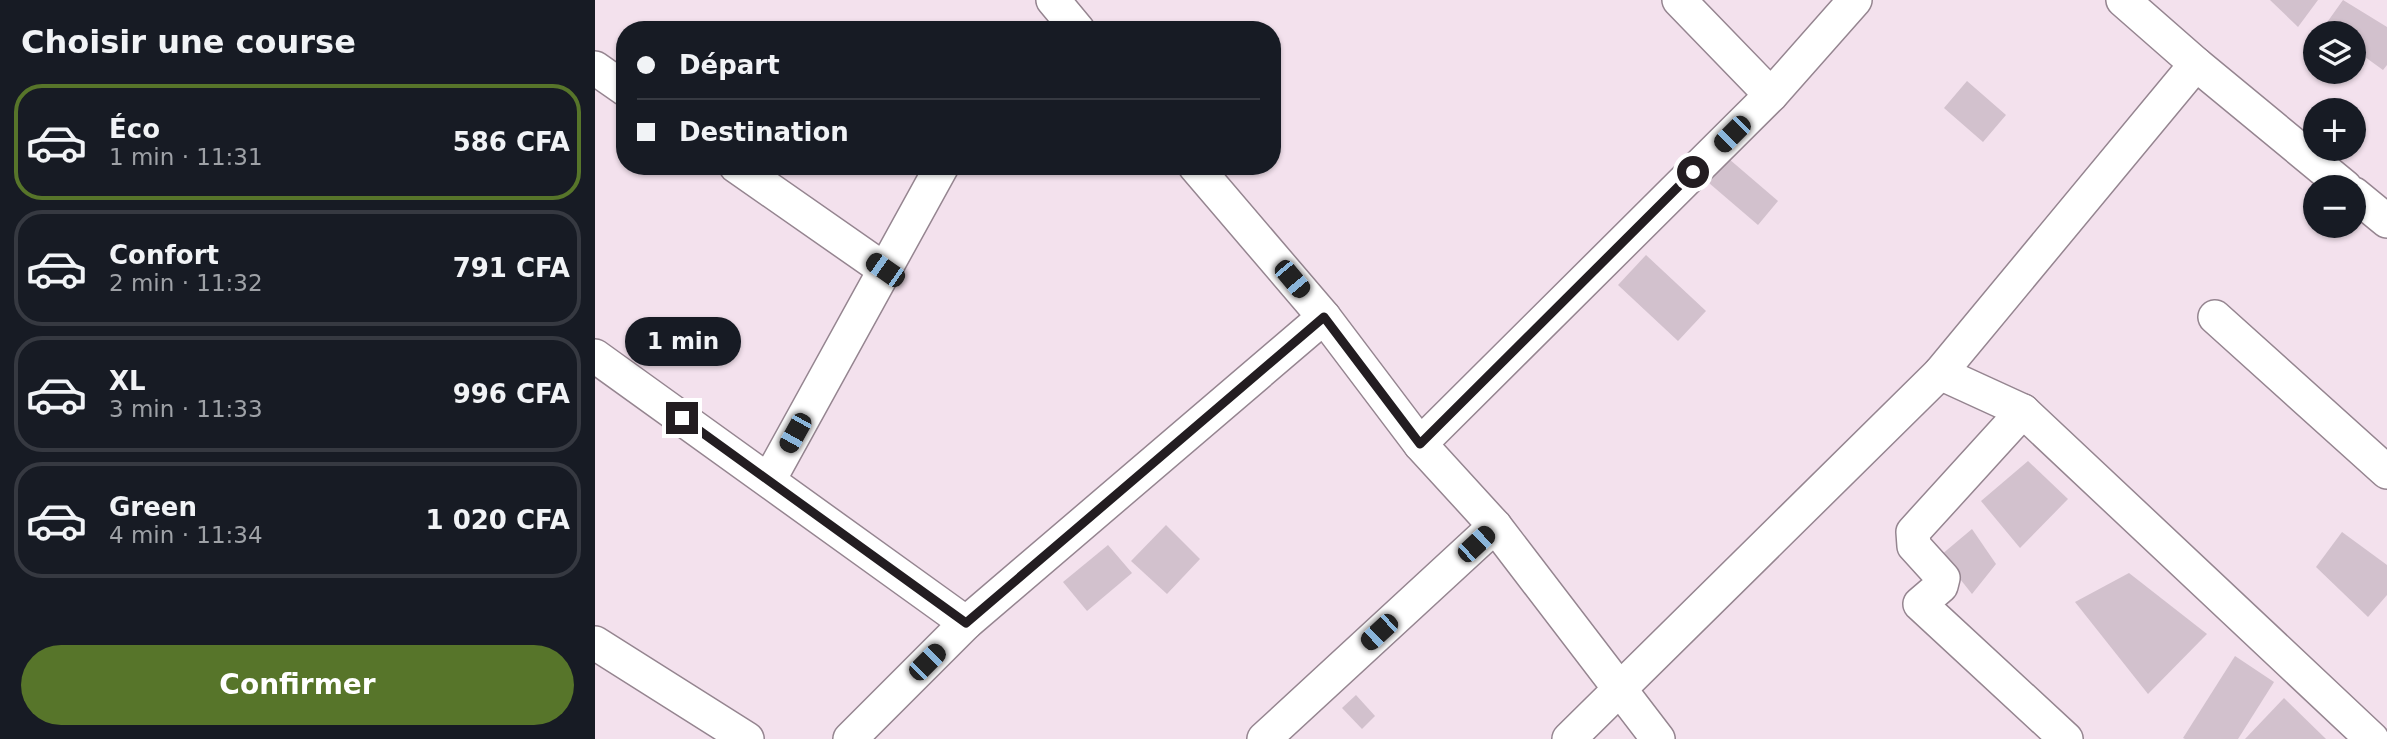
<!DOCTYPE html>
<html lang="fr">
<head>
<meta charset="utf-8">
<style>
  body { margin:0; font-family:"DejaVu Sans",sans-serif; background:#242831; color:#f1f3f6; height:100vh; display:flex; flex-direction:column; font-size:26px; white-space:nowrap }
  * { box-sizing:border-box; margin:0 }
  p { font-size:23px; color:#9ea1a6 }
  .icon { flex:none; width:38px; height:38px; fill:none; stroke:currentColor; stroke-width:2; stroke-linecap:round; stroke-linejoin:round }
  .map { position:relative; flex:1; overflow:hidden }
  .sheet { display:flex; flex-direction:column; background:#171b24; width:595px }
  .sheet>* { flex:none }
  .guide { position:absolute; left:21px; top:21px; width:665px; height:154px; border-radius:28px; box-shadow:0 2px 5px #0004; display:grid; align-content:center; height:154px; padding:0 21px; background:#171b24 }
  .fabs { position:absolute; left:1708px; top:21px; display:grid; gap:14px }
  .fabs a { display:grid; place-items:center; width:63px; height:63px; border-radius:50%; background:#171b24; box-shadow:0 2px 5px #0004; font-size:35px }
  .end { position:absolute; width:32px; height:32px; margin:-16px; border:9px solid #231d21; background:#fff; box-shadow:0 0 0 4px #fff }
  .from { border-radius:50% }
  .bubble { position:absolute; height:49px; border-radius:24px; background:#171b24; box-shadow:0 2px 5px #0004; font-size:23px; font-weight:600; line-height:49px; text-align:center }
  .car { position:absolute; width:21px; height:42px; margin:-21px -10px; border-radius:9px; box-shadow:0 0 5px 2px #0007; background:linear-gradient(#222 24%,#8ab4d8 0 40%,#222 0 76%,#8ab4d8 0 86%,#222 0) }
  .guide b { display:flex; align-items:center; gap:24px; height:66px; font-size:26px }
  .guide b+b { border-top:2px solid #363941 }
  .guide i { width:18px; height:18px; background:#f1f3f6 }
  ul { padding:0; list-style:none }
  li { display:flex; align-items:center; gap:21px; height:116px; margin:0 14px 10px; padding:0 7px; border:4px solid #363941; border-radius:28px }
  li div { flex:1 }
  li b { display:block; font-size:26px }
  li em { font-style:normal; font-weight:600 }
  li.active { border-color:#57752a }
  li>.icon { width:63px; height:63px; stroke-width:1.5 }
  h2 { padding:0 21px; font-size:32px; line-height:84px }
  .action { display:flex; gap:14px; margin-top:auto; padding:14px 21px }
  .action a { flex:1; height:80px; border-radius:42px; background:#57752a; color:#fff; font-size:28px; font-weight:600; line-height:80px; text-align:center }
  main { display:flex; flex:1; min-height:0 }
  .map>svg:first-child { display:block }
  .building { fill:#d2c1cd }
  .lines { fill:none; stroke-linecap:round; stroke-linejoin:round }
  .minor-casing { stroke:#958590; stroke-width:36 }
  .minor { stroke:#fff; stroke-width:33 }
  .route { stroke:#231d21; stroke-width:9 }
</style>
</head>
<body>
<main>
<section class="sheet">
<h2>Choisir une course</h2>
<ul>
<li class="active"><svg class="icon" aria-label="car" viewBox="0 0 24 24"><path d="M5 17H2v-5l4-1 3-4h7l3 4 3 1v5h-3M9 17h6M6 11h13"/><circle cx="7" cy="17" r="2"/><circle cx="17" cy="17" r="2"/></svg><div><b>Éco</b><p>1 min · 11:31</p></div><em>586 CFA</em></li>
<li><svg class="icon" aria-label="car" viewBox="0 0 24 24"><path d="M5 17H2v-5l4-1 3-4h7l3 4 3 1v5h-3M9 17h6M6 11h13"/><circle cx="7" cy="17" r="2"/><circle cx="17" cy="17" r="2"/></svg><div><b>Confort</b><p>2 min · 11:32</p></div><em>791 CFA</em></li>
<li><svg class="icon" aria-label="car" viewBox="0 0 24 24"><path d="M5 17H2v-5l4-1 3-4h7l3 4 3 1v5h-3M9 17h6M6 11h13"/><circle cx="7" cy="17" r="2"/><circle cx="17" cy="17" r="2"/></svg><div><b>XL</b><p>3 min · 11:33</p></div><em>996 CFA</em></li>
<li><svg class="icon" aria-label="car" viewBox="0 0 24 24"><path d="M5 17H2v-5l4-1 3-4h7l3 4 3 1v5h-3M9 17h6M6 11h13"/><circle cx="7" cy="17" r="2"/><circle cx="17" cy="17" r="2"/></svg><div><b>Green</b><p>4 min · 11:34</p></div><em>1 020 CFA</em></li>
</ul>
<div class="action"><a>Confirmer</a></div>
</section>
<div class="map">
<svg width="1792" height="739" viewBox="0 0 1792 739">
  <rect width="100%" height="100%" fill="#f3e1ed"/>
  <g class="building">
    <polygon points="1675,0 1723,0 1703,27"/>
    <polygon points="1748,0 1792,27 1792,65 1788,70 1759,49 1759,33 1736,33 1728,28"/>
    <polygon points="1372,81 1411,115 1388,142 1349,108"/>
    <polygon points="1134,159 1183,201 1163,225 1114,183"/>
    <polygon points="1051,255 1111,311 1083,341 1023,285"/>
    <polygon points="1433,461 1473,499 1425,548 1386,501"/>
    <polygon points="571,525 605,559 572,594 536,561"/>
    <polygon points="1377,529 1401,564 1377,594 1346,555"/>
    <polygon points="1747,532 1792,565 1792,595 1773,617 1721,567"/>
    <polygon points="513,545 537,573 492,611 468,582"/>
    <polygon points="1534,573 1612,634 1553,694 1480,602"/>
    <polygon points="1640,656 1679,682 1643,739 1590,739 1588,738"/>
    <polygon points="761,695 780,716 767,729 747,708"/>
    <polygon points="1689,698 1731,739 1650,739"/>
  </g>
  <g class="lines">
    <g class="minor-casing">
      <g id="minor">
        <polyline points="458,0 483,30"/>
        <polyline points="1084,0 1176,95"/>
        <polyline points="1528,0 1601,64 1750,187"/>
        <polyline points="0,68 30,89"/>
        <polyline points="141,166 290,270"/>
        <polyline points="600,166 729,317 825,444 900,526 1063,739"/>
        <polyline points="1759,194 1792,221"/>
        <polyline points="1620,317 1792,472"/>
        <polyline points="0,356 371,623"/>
        <polyline points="1345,373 1428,411 1777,739"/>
        <polyline points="1428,411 1318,532 1319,546 1348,578 1346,586 1325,604 1471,739"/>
        <polyline points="825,444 1176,95 1260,0"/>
        <polyline points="174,480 347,166"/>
        <polyline points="0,643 152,739"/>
        <polyline points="255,739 371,623 729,317"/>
        <polyline points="669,739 900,526"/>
        <polyline points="974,739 1345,373 1601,64"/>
      </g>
    </g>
    <use href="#minor" class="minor"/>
  </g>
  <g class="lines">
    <polyline class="route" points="87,418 371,623 729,317 825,444 1098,172"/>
  </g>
</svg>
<div class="fabs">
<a><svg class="icon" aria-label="layers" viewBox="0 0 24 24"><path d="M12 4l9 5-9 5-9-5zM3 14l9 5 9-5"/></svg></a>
<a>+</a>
<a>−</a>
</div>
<i class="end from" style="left:1098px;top:172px"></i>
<i class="end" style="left:87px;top:418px"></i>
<div class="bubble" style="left:30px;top:317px;width:116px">1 min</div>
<i class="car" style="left:1137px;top:134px;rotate:225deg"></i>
<i class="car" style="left:290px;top:270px;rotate:305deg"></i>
<i class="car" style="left:697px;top:279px;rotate:140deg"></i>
<i class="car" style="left:200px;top:433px;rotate:209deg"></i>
<i class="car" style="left:881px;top:544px;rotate:47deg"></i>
<i class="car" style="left:784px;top:632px;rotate:227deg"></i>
<i class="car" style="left:332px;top:662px;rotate:45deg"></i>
<div class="guide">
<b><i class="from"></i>Départ</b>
<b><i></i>Destination</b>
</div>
</div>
</main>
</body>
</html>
